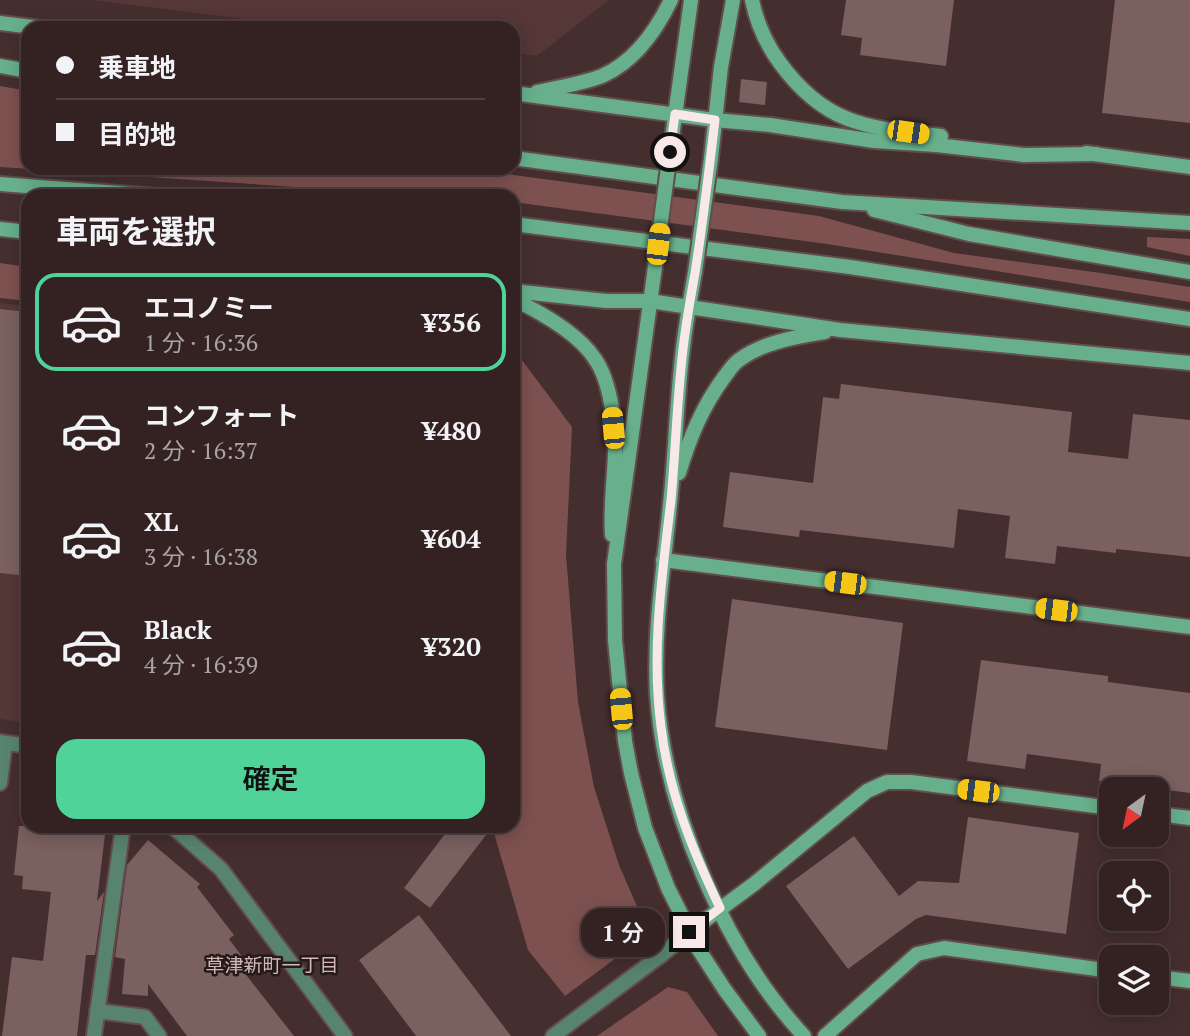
<!DOCTYPE html>
<html lang="ja">
<head>
<meta charset="utf-8">
<style>
  body { margin:0; font-family:"PT Serif","Noto Sans JP",serif; background:#3f2f2f; color:#f1f3f6; height:100vh; display:flex; flex-direction:column; font-size:26px; white-space:nowrap }
  * { box-sizing:border-box; margin:0 }
  p { font-size:23px; color:#a9a4a5 }
  .icon { flex:none; width:38px; height:38px; fill:none; stroke:currentColor; stroke-width:2; stroke-linecap:round; stroke-linejoin:round }
  .map { position:relative; flex:1; overflow:hidden }
  .drawer { position:absolute; left:21px; top:189px; width:499px; height:644px; display:flex; flex-direction:column; background:#342222; border-radius:21px; box-shadow:0 4px 18px #0003,0 0 0 2px #4e3f40 }
  .drawer>* { flex:none }
  .guide { position:absolute; left:21px; top:21px; width:499px; height:154px; border-radius:21px; box-shadow:0 4px 18px #0003,0 0 0 2px #4e3f40; display:grid; align-content:center; height:154px; padding:0 35px; background:#342222 }
  .needle { width:46px; rotate:213deg }
  .tools { position:absolute; left:1099px; top:777px; display:grid; gap:14px }
  .tools a { display:grid; place-items:center; width:70px; height:70px; border-radius:14px; background:#342222; box-shadow:0 4px 18px #0003,0 0 0 2px #4e3f40; font-size:35px }
  .end { position:absolute; width:32px; height:32px; margin:-16px; border:9px solid #f8e8e8; background:#111; box-shadow:0 0 0 4px #111 }
  .from { border-radius:50% }
  .bubble { position:absolute; height:49px; border-radius:21px; background:#342222; box-shadow:0 4px 18px #0003,0 0 0 2px #4e3f40; font-size:23px; font-weight:600; line-height:49px; text-align:center }
  .car { position:absolute; width:21px; height:42px; margin:-21px -10px; border-radius:9px; box-shadow:0 0 5px 2px #0007; background:linear-gradient(#f5c518 24%,#345 0 40%,#f5c518 0 76%,#345 0 86%,#f5c518 0) }
  .guide b { display:flex; align-items:center; gap:24px; height:66px; font-size:26px }
  .guide b+b { border-top:2px solid #4e3f40 }
  .guide i { width:18px; height:18px; background:#f1f3f6 }
  ul { padding:0; list-style:none }
  li { display:flex; align-items:center; gap:21px; height:98px; margin:0 14px 10px; padding:0 21px; border:4px solid transparent; border-radius:21px }
  li div { flex:1 }
  li b { display:block; font-size:26px }
  li em { font-style:normal; font-weight:600 }
  li.current { border-color:#4fd398 }
  li>.icon { width:63px; height:63px; stroke-width:1.5 }
  h2 { padding:0 35px; font-size:32px; line-height:84px }
  .button { display:flex; gap:14px; margin-top:auto; padding:14px 35px }
  .button a { flex:1; height:80px; border-radius:21px; background:#4fd398; color:#111; font-size:28px; font-weight:600; line-height:80px; text-align:center }
  .map>svg:first-child { display:block }
  .built { fill:#543736 }
  .green { fill:#7d5150 }
  .building { fill:#7a605f }
  .lines { fill:none; stroke-linecap:round; stroke-linejoin:round }
  .street-casing { stroke:#624c4c; stroke-width:18 }
  .secondary-casing { stroke:#624c4c; stroke-width:18 }
  .street { stroke:#58846d; stroke-width:14 }
  .secondary { stroke:#67b08b; stroke-width:14 }
  .secondary-bridge-casing { stroke:#624c4c; stroke-width:18; stroke-linecap:butt }
  .secondary-bridge { stroke:#67b08b; stroke-width:14 }
  .route { stroke:#f8e8e8; stroke-width:9 }
  .labels { text-anchor:middle; stroke-width:5; stroke-linejoin:round; paint-order:stroke }
  .neighbourhood-label { font-size:19px; fill:#d5b7b6; stroke:#241a19 }
</style>
</head>
<body>
<div class="map">
<svg width="1190" height="1036" viewBox="0 0 1190 1036">
  <rect width="100%" height="100%" fill="#452e2e"/>
  <g class="built">
    <polygon points="92,0 609,0 537,56 513,53 513,28 315,28"/>
    <polygon points="0,303 28,306 28,723 0,719"/>
  </g>
  <g class="green">
    <polygon points="0,86 28,91 28,168 461,168 819,216 954,253 1101,273 1190,287 1190,302 827,244 513,202 513,196 428,196 0,167"/>
    <polygon points="1147,237 1190,239 1190,256 1147,247"/>
    <polygon points="0,263 28,267 28,301 0,298"/>
    <polygon points="513,348 572,427 566,555 578,702 594,787 619,865 646,927 639,941 565,996 528,950 492,826 513,826"/>
    <polygon points="668,987 687,992 718,1036 597,1036"/>
  </g>
  <g class="building">
    <polygon points="846,0 954,0 946,66 860,55 862,38 841,35"/>
    <polygon points="1115,0 1190,0 1190,123 1102,113"/>
    <polygon points="741,79 767,82 765,105 739,102"/>
    <polygon points="0,309 28,312 28,576 0,573"/>
    <polygon points="841,384 1072,412 1068,452 1128,459 1133,414 1190,420 1190,557 1116,549 1116,553 1057,546 1055,564 1005,558 1010,516 958,509 954,548 800,530 799,537 723,527 730,472 813,483 823,397 839,399"/>
    <polygon points="732,599 903,623 887,750 715,727"/>
    <polygon points="981,660 1108,676 1108,682 1190,693 1190,793 1099,781 1101,764 1027,754 1025,769 967,761"/>
    <polygon points="968,817 1079,833 1066,934 926,915 916,919 848,969 786,886 854,836 899,896 918,881 959,883"/>
    <polygon points="19,826 106,826 97,901 104,892 95,955 86,955 77,1036 2,1036 12,957 43,961 51,892 22,889 23,876 14,875"/>
    <polygon points="451,826 493,826 430,908 404,888"/>
    <polygon points="148,840 200,884 197,887 234,935 229,939 247,963 240,967 294,1036 187,1036 148,984 148,996 122,994 125,959 115,957 127,865"/>
    <polygon points="419,915 511,1036 416,1036 359,960"/>
  </g>
  <g class="lines">
    <g class="street-casing">
      <g id="street">
        <polyline points="0,742 28,746"/>
        <polyline points="0,783 5,743"/>
        <polyline points="172,826 221,869 345,1036"/>
        <polyline points="97,1011 145,1017 159,1036"/>
        <polyline points="94,1036 123,826"/>
        <polyline points="553,1036 660,956 689,932"/>
      </g>
    </g>
    <g class="secondary-casing">
      <g id="secondary">
        <path d="M752,0C757,24 766,44 780,63C826,126 869,128 941,136"/>
        <polyline points="0,23 41,28"/>
        <polyline points="0,66 28,71"/>
        <path d="M537,92C558,87 581,84 602,76C634,62 656,31 671,0"/>
        <polyline points="513,93 715,120 770,125 874,141 936,145 1024,155 1096,154"/>
        <polyline points="670,152 691,0"/>
        <polyline points="1086,153 1190,167"/>
        <polyline points="513,158 842,202 1190,223"/>
        <polyline points="711,158 721,67 733,0"/>
        <polyline points="0,184 157,196"/>
        <polyline points="874,210 969,234 1190,272"/>
        <polyline points="513,224 850,267 1190,319"/>
        <polyline points="0,229 28,232"/>
        <polyline points="655,267 614,564 615,640 625,741 631,773 645,828 668,888 699,950 725,990 759,1036"/>
        <path d="M695,272C691,295 687,317 684,340C677,391 676,443 671,494C665,561 653,627 657,695C665,811 725,951 804,1036"/>
        <polyline points="513,291 606,301 650,301 840,330 1190,363"/>
        <path d="M513,299C540,312 578,333 595,359C611,382 616,427 615,454C614,481 610,508 612,535"/>
        <path d="M679,473C690,437 702,407 725,376C729,371 733,364 739,360C763,342 796,337 825,332"/>
        <polyline points="663,560 1190,627"/>
        <polyline points="1157,814 1190,818"/>
        <polyline points="689,932 754,884 867,791 887,782 911,782 1111,808"/>
        <polyline points="1157,977 1190,981"/>
        <polyline points="825,1036 917,954 944,948 1111,971"/>
      </g>
    </g>
    <use href="#street" class="street"/>
    <use href="#secondary" class="secondary"/>
    <g class="secondary-bridge-casing">
      <g id="secondary-bridge">
        <polyline points="655,267 670,152"/>
        <polyline points="695,272 711,158"/>
      </g>
    </g>
    <use href="#secondary-bridge" class="secondary-bridge"/>
  </g>
  <g class="lines">
    <path class="route" d="M670,152L675,114L715,120C709,171 703,222 695,273C691,295 687,318 684,341C677,394 676,447 671,500C662,576 651,651 661,727C669,793 692,849 720,908L689,932"/>
  </g>
  <g class="labels">
    <g class="neighbourhood-label">
      <text x="272" y="972">草津新町一丁目</text>
    </g>
  </g>
</svg>
<div class="tools">
<a><svg class="needle" viewBox="-14 -14 28 28"><path d="M0-13l5 13h-10z" fill="#e53935"/><path d="M0 13l5-13h-10z" fill="#a9a4a5"/></svg></a>
<a><svg class="icon" aria-label="locate" viewBox="0 0 24 24"><circle cx="12" cy="12" r="6"/><path d="M12 2v4M12 18v4M2 12h4M18 12h4"/></svg></a>
<a><svg class="icon" aria-label="layers" viewBox="0 0 24 24"><path d="M12 4l9 5-9 5-9-5zM3 14l9 5 9-5"/></svg></a>
</div>
<i class="end from" style="left:670px;top:152px"></i>
<i class="end" style="left:689px;top:932px"></i>
<div class="bubble" style="left:581px;top:908px;width:84px">1 分</div>
<i class="car" style="left:908px;top:132px;rotate:98deg"></i>
<i class="car" style="left:658px;top:244px;rotate:7deg"></i>
<i class="car" style="left:613px;top:428px;rotate:355deg"></i>
<i class="car" style="left:845px;top:583px;rotate:277deg"></i>
<i class="car" style="left:1056px;top:610px;rotate:277deg"></i>
<i class="car" style="left:621px;top:709px;rotate:355deg"></i>
<i class="car" style="left:978px;top:791px;rotate:277deg"></i>
<div class="guide">
<b><i class="from"></i>乗車地</b>
<b><i></i>目的地</b>
</div>
<section class="drawer">
<h2>車両を選択</h2>
<ul>
<li class="current"><svg class="icon" aria-label="car" viewBox="0 0 24 24"><path d="M5 17H2v-5l4-1 3-4h7l3 4 3 1v5h-3M9 17h6M6 11h13"/><circle cx="7" cy="17" r="2"/><circle cx="17" cy="17" r="2"/></svg><div><b>エコノミー</b><p>1 分 · 16:36</p></div><em>¥356</em></li>
<li><svg class="icon" aria-label="car" viewBox="0 0 24 24"><path d="M5 17H2v-5l4-1 3-4h7l3 4 3 1v5h-3M9 17h6M6 11h13"/><circle cx="7" cy="17" r="2"/><circle cx="17" cy="17" r="2"/></svg><div><b>コンフォート</b><p>2 分 · 16:37</p></div><em>¥480</em></li>
<li><svg class="icon" aria-label="car" viewBox="0 0 24 24"><path d="M5 17H2v-5l4-1 3-4h7l3 4 3 1v5h-3M9 17h6M6 11h13"/><circle cx="7" cy="17" r="2"/><circle cx="17" cy="17" r="2"/></svg><div><b>XL</b><p>3 分 · 16:38</p></div><em>¥604</em></li>
<li><svg class="icon" aria-label="car" viewBox="0 0 24 24"><path d="M5 17H2v-5l4-1 3-4h7l3 4 3 1v5h-3M9 17h6M6 11h13"/><circle cx="7" cy="17" r="2"/><circle cx="17" cy="17" r="2"/></svg><div><b>Black</b><p>4 分 · 16:39</p></div><em>¥320</em></li>
</ul>
<div class="button"><a>確定</a></div>
</section>
</div>
</body>
</html>
